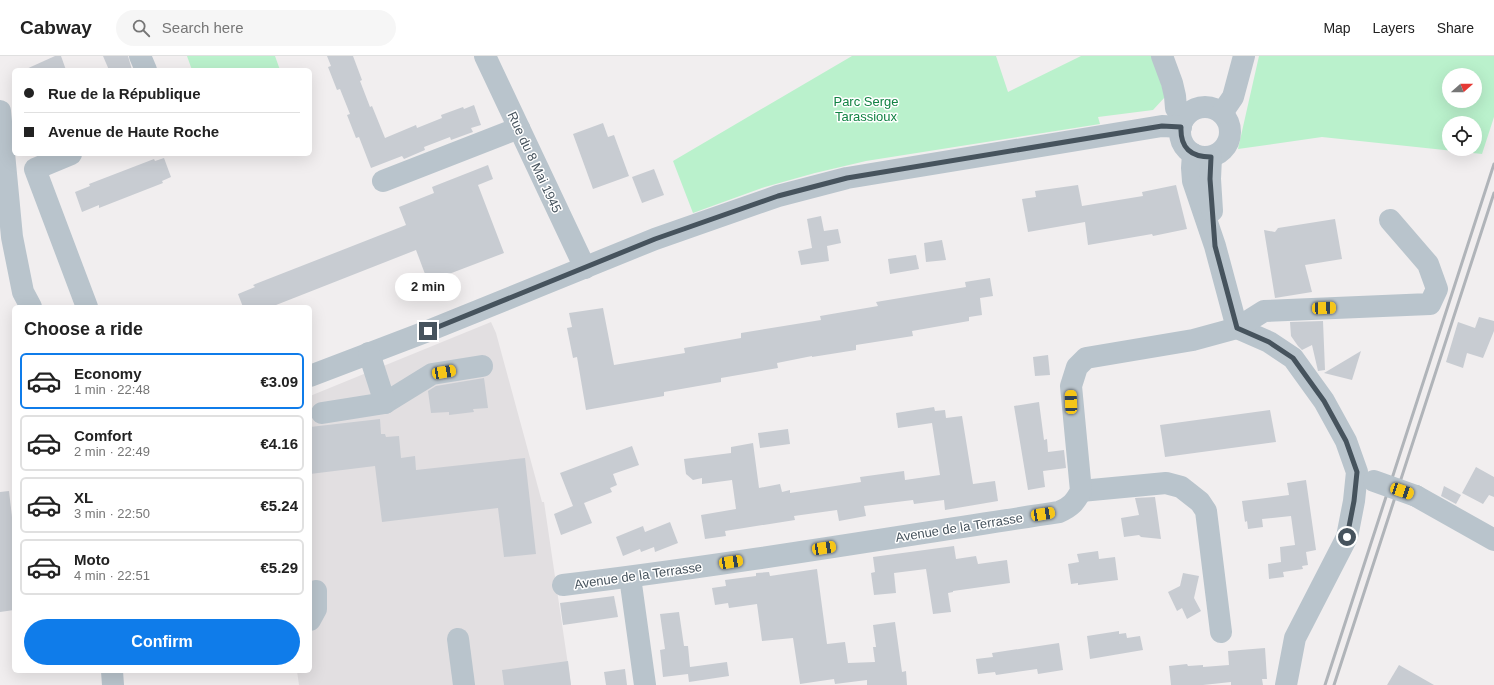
<!DOCTYPE html>
<html lang="en">
<head>
<meta charset="utf-8">
<style>
  body { margin:0; font-family:Arial,sans-serif; background:#f6f6f6; color:#222; height:100vh; display:flex; flex-direction:column; font-size:15px; white-space:nowrap }
  * { box-sizing:border-box; margin:0 }
  p { font-size:13px; color:#767676 }
  .icon { flex:none; width:22px; height:22px; fill:none; stroke:currentColor; stroke-width:2; stroke-linecap:round; stroke-linejoin:round }
  .map { position:relative; flex:1; overflow:hidden }
  .details { position:absolute; left:12px; top:249px; width:300px; height:368px; display:flex; flex-direction:column; background:#fff; border-radius:6px; box-shadow:0 4px 16px #0002 }
  .details>* { flex:none }
  .top-card { position:absolute; left:12px; top:12px; width:300px; height:88px; border-radius:6px; box-shadow:0 4px 16px #0002; display:grid; align-content:center; height:88px; padding:0 12px; background:#fff }
  .needle { width:26px; rotate:69deg }
  .controls { position:absolute; left:1442px; top:12px; display:grid; gap:8px }
  .controls a { display:grid; place-items:center; width:40px; height:40px; border-radius:50%; background:#fff; box-shadow:0 4px 16px #0002; font-size:20px }
  .end { position:absolute; width:18px; height:18px; margin:-9px; border:5px solid #46535d; background:#fff; box-shadow:0 0 0 2px #fff }
  .from { border-radius:50% }
  .bubble { position:absolute; height:28px; border-radius:14px; background:#fff; box-shadow:0 4px 16px #0002; font-size:13px; font-weight:600; line-height:28px; text-align:center }
  .car { position:absolute; width:12px; height:24px; margin:-12px -6px; border-radius:5px; box-shadow:0 0 3px 1px #0007; background:linear-gradient(#f5c518 24%,#345 0 40%,#f5c518 0 76%,#345 0 86%,#f5c518 0) }
  .top-card b { display:flex; align-items:center; gap:14px; height:38px; font-size:15px }
  .top-card b+b { border-top:1px solid #e0e0e0 }
  .top-card i { width:10px; height:10px; background:#222 }
  ul { padding:0; list-style:none }
  li { display:flex; align-items:center; gap:12px; height:56px; margin:0 8px 6px; padding:0 4px; border:2px solid #e0e0e0; border-radius:6px }
  li div { flex:1 }
  li b { display:block; font-size:15px }
  li em { font-style:normal; font-weight:600 }
  li.current { border-color:#0f7cea }
  li>.icon { width:36px; height:36px; stroke-width:1.5 }
  h2 { padding:0 12px; font-size:18px; line-height:48px }
  .primary-button { display:flex; gap:8px; margin-top:auto; padding:8px 12px }
  .primary-button a { flex:1; height:46px; border-radius:24px; background:#0f7cea; color:#fff; font-size:16px; font-weight:600; line-height:46px; text-align:center }
  header { display:flex; align-items:center; gap:24px; box-sizing:border-box; height:56px; padding:0 20px; background:#fff; border-bottom:1px solid #e0e0e0 }
  header strong { font-size:19px }
  nav { display:flex; gap:22px; margin-inline-start:auto; font-size:14px }
  .search { width:280px; height:36px; background:#f6f6f6; display:flex; align-items:center; gap:10px; box-sizing:border-box; padding:0 14px; border-radius:22px; color:#767676; font-size:15px }
  .map>svg:first-child { display:block }
  .education { fill:#e2dfe1 }
  .green { fill:#baf1cc; fill-rule:evenodd }
  .building { fill:#c8ccd2 }
  .lines { fill:none; stroke-linecap:round; stroke-linejoin:round }
  .minor { stroke:#b9c4cc; stroke-width:22 }
  .rail { stroke:#b0b4b9; stroke-width:3 }
  .minor-bridge { stroke:#b9c4cc; stroke-width:22 }
  .route { stroke:#46535d; stroke-width:5 }
  .labels { text-anchor:middle; stroke-width:3; stroke-linejoin:round; paint-order:stroke }
  .park-label { font-size:13px; fill:#128344; stroke:#fff }
  .street-label { font-size:13px; fill:#46535d; stroke:#fff }
</style>
</head>
<body>
<header>
<strong>Cabway</strong>
<div class="search"><svg class="icon" aria-label="search" viewBox="0 0 24 24"><circle cx="10" cy="10" r="6"/><path d="M15 15l6 6"/></svg>Search here</div>
<nav><a>Map</a><a>Layers</a><a>Share</a></nav>
</header>
<div class="map">
<svg width="1494" height="629" viewBox="0 0 1494 629">
  <rect width="100%" height="100%" fill="#f1eeef"/>
  <polygon class="education" points="491,266 496,277 542,446 544,446 571,629 299,629 297,615 310,615 310,340"/>
  <g class="green">
    <polygon points="187,0 275,0 280,14 192,14"/>
    <polygon points="852,0 996,0 1008,36 1081,0 1153,0 1165,41 1153,54 1098,61 1100,68 866,105 815,117 765,131 693,157 673,105"/>
    <path d="M1259,0H1494V61L1482,98L1322,81L1238,93ZM1449,19H1475V45H1449ZM1449,67H1475V93H1449Z"/>
  </g>
  <g class="building">
    <polygon points="55,0 61,0 66,14 24,14"/>
    <polygon points="103,0 128,0 132,14 109,14"/>
    <polygon points="327,0 353,0 362,24 360,25 370,51 372,50 385,82 416,69 417,72 442,62 441,59 463,51 464,53 474,49 481,69 471,72 473,76 451,84 450,81 424,91 425,94 404,103 402,100 371,112 359,81 356,82 347,59 350,58 340,33 337,34 328,11 331,10"/>
    <polygon points="603,67 608,81 614,79 629,120 593,133 573,78"/>
    <polygon points="164,102 171,121 162,125 163,127 99,152 99,149 82,156 75,136 90,130 89,128 154,103 155,105"/>
    <polygon points="488,109 493,123 478,129 504,197 428,226 416,194 271,251 243,251 238,238 255,231 253,229 406,169 399,151 434,137 432,131"/>
    <polygon points="654,113 664,139 642,147 632,121"/>
    <polygon points="1078,129 1082,150 1143,140 1142,136 1176,129 1187,173 1153,180 1152,178 1088,189 1085,166 1028,176 1022,143 1036,141 1035,135"/>
    <polygon points="821,160 824,175 838,173 841,187 827,190 829,205 801,209 798,195 812,192 807,163"/>
    <polygon points="1335,163 1342,203 1305,209 1312,236 1275,242 1264,174 1275,176 1278,172"/>
    <polygon points="942,184 946,204 926,206 924,187"/>
    <polygon points="916,199 919,213 890,218 888,203"/>
    <polygon points="990,222 993,240 980,242 982,259 969,261 969,265 912,275 913,280 856,289 856,294 812,301 812,300 777,307 778,312 721,322 721,326 664,336 664,340 586,354 577,301 573,302 567,272 572,271 569,257 603,252 614,309 685,297 684,292 741,282 741,277 821,264 820,260 878,250 876,246 966,231 965,226"/>
    <polygon points="1479,261 1494,265 1494,275 1483,302 1467,297 1463,312 1446,306 1458,266 1475,272"/>
    <polygon points="1323,265 1325,314 1318,315 1312,289 1302,294 1298,290 1291,280 1290,266"/>
    <polygon points="1361,295 1352,324 1324,317"/>
    <polygon points="1048,299 1050,319 1035,320 1033,301"/>
    <polygon points="484,322 488,352 473,353 474,356 449,359 449,356 431,357 428,335 436,330"/>
    <polygon points="1039,346 1044,384 1047,383 1048,396 1064,394 1066,412 1043,415 1045,431 1028,434 1014,350"/>
    <polygon points="934,351 935,355 945,354 946,362 962,360 973,428 995,425 998,445 945,454 944,444 914,448 913,444 864,450 866,460 839,465 837,454 794,460 795,464 725,475 726,480 705,483 701,459 736,453 732,424 702,428 702,422 693,424 686,418 684,403 731,397 731,391 753,387 759,432 780,428 782,436 790,434 790,437 861,426 860,421 904,415 905,424 940,419 932,367 898,372 896,357"/>
    <polygon points="1270,354 1276,386 1165,401 1160,369"/>
    <polygon points="380,363 381,378 385,378 386,381 399,380 401,402 415,400 416,414 525,402 536,498 504,501 498,452 382,466 375,410 310,418 310,371"/>
    <polygon points="788,373 790,388 760,392 758,377"/>
    <polygon points="632,390 639,409 613,418 617,429 610,432 612,436 584,447 592,467 561,479 554,458 573,450 560,417"/>
    <polygon points="1476,411 1494,421 1494,441 1489,439 1483,448 1462,437"/>
    <polygon points="1306,424 1316,494 1306,496 1308,509 1302,510 1303,513 1283,516 1284,521 1269,523 1268,508 1281,506 1280,491 1295,489 1291,460 1262,463 1263,471 1248,473 1247,465 1245,466 1242,445 1289,439 1287,427"/>
    <polygon points="1444,430 1461,439 1456,448 1441,440"/>
    <polygon points="9,435 14,478 14,554 0,556 0,436"/>
    <polygon points="1155,441 1161,483 1141,481 1139,479 1124,481 1121,462 1139,459 1135,442"/>
    <polygon points="670,466 678,487 655,496 654,491 641,496 640,493 623,500 616,481 643,470 645,476"/>
    <polygon points="954,490 956,503 976,500 978,508 1007,504 1010,527 953,535 953,536 948,537 951,556 933,558 926,513 894,517 896,537 874,539 871,517 875,516 873,501"/>
    <polygon points="1098,495 1099,503 1115,501 1118,524 1078,529 1078,527 1071,528 1068,508 1079,506 1077,498"/>
    <polygon points="817,513 827,588 845,586 848,607 875,606 873,591 876,591 873,569 895,566 902,616 906,615 907,629 867,629 867,624 835,628 834,623 800,628 793,582 762,585 757,548 729,552 728,547 715,549 712,532 726,530 725,524 756,520 756,517 769,516 770,520"/>
    <polygon points="1183,517 1199,520 1194,542 1201,555 1187,563 1182,552 1177,555 1168,536 1180,530"/>
    <polygon points="614,540 618,561 563,569 560,547"/>
    <polygon points="679,556 684,590 688,590 690,611 727,606 729,620 689,626 688,618 663,621 660,594 665,593 660,558"/>
    <polygon points="1119,575 1119,578 1126,577 1127,582 1140,580 1143,594 1090,603 1087,580"/>
    <polygon points="1059,587 1063,614 1038,618 1037,613 996,619 995,616 978,618 976,603 993,601 992,597"/>
    <polygon points="1265,592 1267,623 1262,623 1263,629 1231,629 1231,626 1203,629 1171,629 1169,610 1187,608 1188,610 1203,609 1203,611 1229,609 1228,595"/>
    <polygon points="568,605 571,629 504,629 502,614"/>
    <polygon points="1399,609 1434,629 1387,629"/>
    <polygon points="625,613 627,629 606,629 604,616"/>
  </g>
  <g class="lines">
    <g class="minor">
      <polyline points="140,0 146,14"/>
      <polyline points="485,0 585,212"/>
      <polyline points="1162,0 1172,27 1175,40 1176,52 1183,63"/>
      <circle cx="1205" cy="76" r="25"/>
      <polyline points="0,55 12,181 23,236 31,251"/>
      <polyline points="1222,57 1233,41 1244,0"/>
      <polyline points="71,98 35,113 87,251"/>
      <polyline points="1193,98 1192,112 1193,125 1215,190 1237,272"/>
      <polyline points="1211,101 1210,123 1212,155"/>
      <polyline points="383,125 519,72"/>
      <polyline points="1237,272 1269,286 1293,302 1324,345 1346,385 1357,416 1354,445 1347,481 1295,582 1286,629"/>
      <polyline points="310,320 428,275 655,183 778,140 847,122 1162,70 1181,71"/>
      <polyline points="385,347 432,318 482,310"/>
      <polyline points="322,357 385,347 369,297"/>
      <polyline points="1081,435 1166,427 1181,431 1200,446 1206,455 1221,576"/>
      <polyline points="1416,440 1494,484"/>
      <polyline points="630,521 645,629"/>
      <path d="M563,529C729,509 894,481 1059,456C1071,451 1075,446 1081,435L1071,330L1077,311L1086,302L1193,284L1237,272L1264,255L1430,248L1437,233L1428,208L1390,164"/>
      <polyline points="310,564 316,553 316,535"/>
      <polyline points="458,583 464,629"/>
      <polyline points="112,615 113,629"/>
    </g>
    <g class="rail">
      <polyline points="1325,629 1494,108"/>
      <polyline points="1334,629 1494,137"/>
    </g>
    <polyline class="minor-bridge" points="1374,425 1416,440"/>
  </g>
  <g class="lines">
    <path class="route" d="M428,275L655,183L778,140L847,122L1162,70L1181,71C1180,92 1191,101 1211,101L1210,123L1215,190L1237,272L1269,286L1293,302L1324,345L1346,385L1357,416L1354,445L1347,481"/>
  </g>
  <g class="labels">
    <g class="park-label">
      <text x="866" y="50">Parc Serge<tspan x="866" dy="15">Tarassioux</tspan></text>
    </g>
    <g class="street-label">
      <text transform="translate(535 106) rotate(65)" y="5">Rue du 8 Mai 1945</text>
      <text transform="translate(959 471) rotate(-9)" y="5">Avenue de la Terrasse</text>
      <text transform="translate(638 519) rotate(-8)" y="5">Avenue de la Terrasse</text>
    </g>
  </g>
</svg>
<div class="controls">
<a><svg class="needle" viewBox="-14 -14 28 28"><path d="M0-13l5 13h-10z" fill="#e53935"/><path d="M0 13l5-13h-10z" fill="#767676"/></svg></a>
<a><svg class="icon" aria-label="locate" viewBox="0 0 24 24"><circle cx="12" cy="12" r="6"/><path d="M12 2v4M12 18v4M2 12h4M18 12h4"/></svg></a>
</div>
<i class="end from" style="left:1347px;top:481px"></i>
<i class="end" style="left:428px;top:275px"></i>
<div class="bubble" style="left:395px;top:217px;width:66px">2 min</div>
<i class="car" style="left:1324px;top:252px;rotate:88deg"></i>
<i class="car" style="left:444px;top:316px;rotate:80deg"></i>
<i class="car" style="left:1071px;top:346px;rotate:358deg"></i>
<i class="car" style="left:1402px;top:435px;rotate:109deg"></i>
<i class="car" style="left:1043px;top:458px;rotate:81deg"></i>
<i class="car" style="left:824px;top:492px;rotate:81deg"></i>
<i class="car" style="left:731px;top:506px;rotate:81deg"></i>
<div class="top-card">
<b><i class="from"></i>Rue de la République</b>
<b><i></i>Avenue de Haute Roche</b>
</div>
<section class="details">
<h2>Choose a ride</h2>
<ul>
<li class="current"><svg class="icon" aria-label="car" viewBox="0 0 24 24"><path d="M5 17H2v-5l4-1 3-4h7l3 4 3 1v5h-3M9 17h6M6 11h13"/><circle cx="7" cy="17" r="2"/><circle cx="17" cy="17" r="2"/></svg><div><b>Economy</b><p>1 min · 22:48</p></div><em>€3.09</em></li>
<li><svg class="icon" aria-label="car" viewBox="0 0 24 24"><path d="M5 17H2v-5l4-1 3-4h7l3 4 3 1v5h-3M9 17h6M6 11h13"/><circle cx="7" cy="17" r="2"/><circle cx="17" cy="17" r="2"/></svg><div><b>Comfort</b><p>2 min · 22:49</p></div><em>€4.16</em></li>
<li><svg class="icon" aria-label="car" viewBox="0 0 24 24"><path d="M5 17H2v-5l4-1 3-4h7l3 4 3 1v5h-3M9 17h6M6 11h13"/><circle cx="7" cy="17" r="2"/><circle cx="17" cy="17" r="2"/></svg><div><b>XL</b><p>3 min · 22:50</p></div><em>€5.24</em></li>
<li><svg class="icon" aria-label="car" viewBox="0 0 24 24"><path d="M5 17H2v-5l4-1 3-4h7l3 4 3 1v5h-3M9 17h6M6 11h13"/><circle cx="7" cy="17" r="2"/><circle cx="17" cy="17" r="2"/></svg><div><b>Moto</b><p>4 min · 22:51</p></div><em>€5.29</em></li>
</ul>
<div class="primary-button"><a>Confirm</a></div>
</section>
</div>
</body>
</html>
